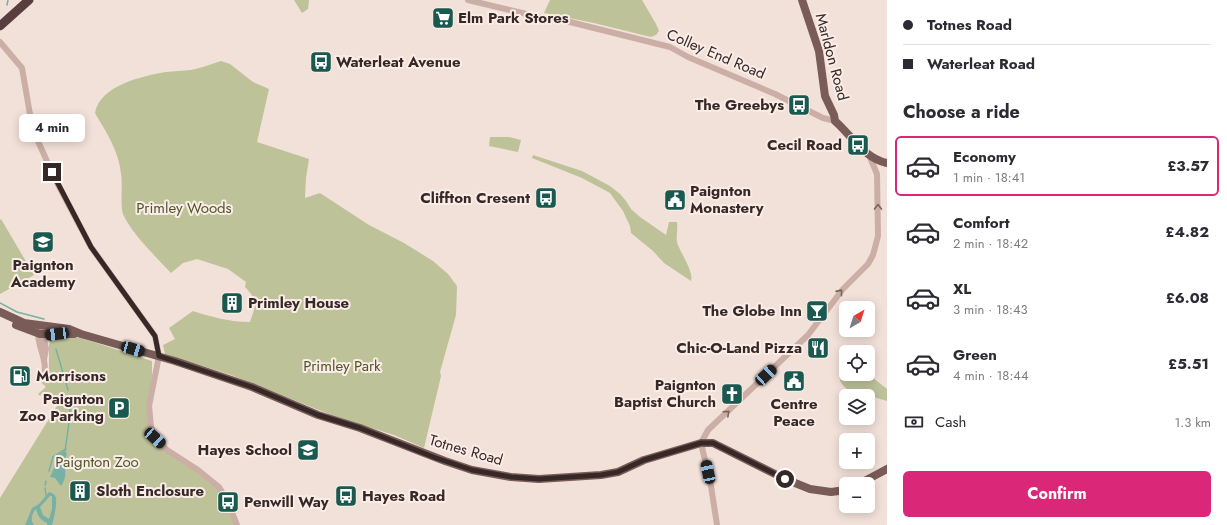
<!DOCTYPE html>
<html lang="en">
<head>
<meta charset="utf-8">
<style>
  body { margin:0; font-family:Jost,sans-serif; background:#f7f7f7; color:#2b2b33; height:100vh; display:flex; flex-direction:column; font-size:15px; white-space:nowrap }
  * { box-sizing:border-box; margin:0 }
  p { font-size:13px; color:#7c7c81 }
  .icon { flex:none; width:22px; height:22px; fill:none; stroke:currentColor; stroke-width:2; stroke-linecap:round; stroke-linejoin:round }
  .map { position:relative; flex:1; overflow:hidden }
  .drawer { display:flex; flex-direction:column; background:#fff; width:340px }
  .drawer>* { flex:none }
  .top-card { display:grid; align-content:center; height:88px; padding:0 16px; background:#fff }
  .needle { width:26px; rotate:39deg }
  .tools { position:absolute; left:839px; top:301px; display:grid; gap:8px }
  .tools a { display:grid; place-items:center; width:36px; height:36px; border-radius:6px; background:#fff; box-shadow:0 2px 10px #0003; font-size:20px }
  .end { position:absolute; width:18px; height:18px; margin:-9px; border:5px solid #362827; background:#fff; box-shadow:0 0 0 2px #fff }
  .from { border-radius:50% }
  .bubble { position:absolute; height:28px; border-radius:6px; background:#fff; box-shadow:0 2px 10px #0003; font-size:13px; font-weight:700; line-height:28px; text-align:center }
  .car { position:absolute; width:12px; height:24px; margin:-12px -6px; border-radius:5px; box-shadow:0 0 3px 1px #0007; background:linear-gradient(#222 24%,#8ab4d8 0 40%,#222 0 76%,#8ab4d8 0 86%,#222 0) }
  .top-card b { display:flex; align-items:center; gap:14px; height:38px; font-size:15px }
  .top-card b+b { border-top:1px solid #e1e1e2 }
  .top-card i { width:10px; height:10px; background:#2b2b33 }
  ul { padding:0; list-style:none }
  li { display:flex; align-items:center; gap:12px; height:60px; margin:0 8px 6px; padding:0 8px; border:2px solid transparent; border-radius:6px }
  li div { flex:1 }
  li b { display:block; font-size:15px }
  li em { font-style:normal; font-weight:700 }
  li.active { border-color:#db2777 }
  li>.icon { width:36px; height:36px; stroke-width:1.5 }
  h2 { padding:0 16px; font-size:18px; line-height:48px }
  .pay { display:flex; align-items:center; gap:10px; height:44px; padding:0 16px; font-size:15px }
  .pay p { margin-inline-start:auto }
  .primary-button { display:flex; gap:8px; margin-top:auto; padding:8px 16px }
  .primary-button a { flex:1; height:46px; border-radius:6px; background:#db2777; color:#fff; font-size:16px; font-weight:700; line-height:46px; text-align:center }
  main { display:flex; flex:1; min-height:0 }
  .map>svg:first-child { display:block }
  .green { fill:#bdc299 }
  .water { fill:#77b1a6; fill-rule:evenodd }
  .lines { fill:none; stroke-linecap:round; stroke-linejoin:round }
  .stream { stroke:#77b1a6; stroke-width:1.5 }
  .minor { stroke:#cbaea5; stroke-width:6 }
  .major { stroke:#795b57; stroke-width:8 }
  .highway { stroke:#583f3d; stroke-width:9 }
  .oneway { stroke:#796460 }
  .route { stroke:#362827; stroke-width:5 }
  .labels { text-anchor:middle; stroke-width:4; stroke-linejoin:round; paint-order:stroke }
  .poi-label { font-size:15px; font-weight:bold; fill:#362827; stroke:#faece6; text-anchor:start }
  .street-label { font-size:15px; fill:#362827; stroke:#faece6 }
  .park-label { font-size:15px; fill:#4f5529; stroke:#faece6 }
</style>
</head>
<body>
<main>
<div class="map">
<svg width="887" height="525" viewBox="0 0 887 525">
  <rect width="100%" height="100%" fill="#f2e1d9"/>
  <g class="green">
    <polygon points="294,0 309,0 308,9 302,13"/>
    <polygon points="550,0 642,0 656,24 659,31 656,35 651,37 594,23 544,13"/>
    <path d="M221,61L230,64L253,82L269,89L257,142L309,159L306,178L305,198L320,193L369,225L404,243L433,261L448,274L457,286L456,315L440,372L441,376L424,448L394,435L334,416L231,375L165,354L163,345L175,339L169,328L193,311C211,317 230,322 250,322C256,304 259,302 245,287L246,282L228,269L197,259L183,263L171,273C157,258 131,233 123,214C120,205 123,184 121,174C119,151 106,132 95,113C100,85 143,76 166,72C174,71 183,71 191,70C201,68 211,64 221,61Z"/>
    <polygon points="490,137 509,137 521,140 518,152 489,146"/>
    <path d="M533,155L582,171L610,186L620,194L626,201L631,209L640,217L666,235L669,222H677C678,229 676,236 677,242C680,253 694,271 691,281L664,263L653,251L631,233L630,226L623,211L610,193L582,178L532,158Z"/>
    <polygon points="1,219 34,275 0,294 0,220"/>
    <polygon points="57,335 81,338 152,361 152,376 149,406 155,438 219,487 237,525 0,525 0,498 57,406 54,403 56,399 42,393 40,396 38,394 46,387 40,381 49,373 49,345 51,338"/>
    <path d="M846,366V374H868L887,389V401L847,389C838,383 837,373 846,366Z"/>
  </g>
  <g class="water">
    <path d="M65,451L67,454C61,467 70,474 61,486L55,478L50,477C56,468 54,455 65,451Z"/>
    <path d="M49,492C52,493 55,494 56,498C57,504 54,519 52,525H47V523C40,520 38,516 36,509C32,513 30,520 34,525H25L32,508L39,504ZM50,496H52V509L49,519L43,515L40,507Z"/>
  </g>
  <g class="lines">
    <g class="stream">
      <polyline points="7,5 8,0"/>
      <polyline points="0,303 17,312 44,319"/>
      <polyline points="56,349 68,390"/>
      <polyline points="65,451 70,416 70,401"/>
      <polyline points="49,471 53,457 66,449"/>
      <polyline points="45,485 46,481"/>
      <polyline points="45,488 46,495"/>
    </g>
    <g class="minor">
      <polyline points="468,0 539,17 570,22 670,47 688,57 775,94 823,118 835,121"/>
      <polyline points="0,42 22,68 31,120 37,139 55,179 91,247 155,336 159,356 149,406 151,427 155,438 167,450 198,470 219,487 228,502 237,525"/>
      <polyline points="42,331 46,349 44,359"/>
      <path d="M40,332L38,334C39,350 48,362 44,378"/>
      <polyline points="717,525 711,486 701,443 708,430 808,335 843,289 868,264 873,255 878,236 877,174 869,155"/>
    </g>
    <g class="major">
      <path d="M802,0L819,51L825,96L834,115L835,121C852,136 864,158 887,163"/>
      <polyline points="0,312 24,323 69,329 81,334 175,361 252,387 318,415 360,428 445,461 472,470 511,477 539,479 601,475 618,472 644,460 701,443 713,443 785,479 810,489 831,492 846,490"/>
      <polyline points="16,325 40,334 74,334"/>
      <polyline points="859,484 887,469"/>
    </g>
    <polyline class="highway" points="0,26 29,0"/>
  </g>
  <defs><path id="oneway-chevron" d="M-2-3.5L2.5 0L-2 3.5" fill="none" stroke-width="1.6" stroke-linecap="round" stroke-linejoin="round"/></defs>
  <g class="oneway">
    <use href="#oneway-chevron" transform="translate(878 207) rotate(-89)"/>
    <use href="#oneway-chevron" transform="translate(840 292) rotate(-51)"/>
    <use href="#oneway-chevron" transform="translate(727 413) rotate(-42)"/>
  </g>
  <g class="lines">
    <polyline class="route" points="52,172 91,247 155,336 159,356 252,387 318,415 360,428 436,458 472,470 511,477 539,479 601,475 618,472 644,460 701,443 713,443 785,479"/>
  </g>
  <defs>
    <g id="supermarket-square" transform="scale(1.15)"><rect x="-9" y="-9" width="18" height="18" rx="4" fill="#1a594f" stroke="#faece6"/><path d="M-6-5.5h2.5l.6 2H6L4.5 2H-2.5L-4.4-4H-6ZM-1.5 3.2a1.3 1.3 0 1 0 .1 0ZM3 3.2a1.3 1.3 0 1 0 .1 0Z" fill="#fff"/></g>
    <g id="bus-square" transform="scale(1.15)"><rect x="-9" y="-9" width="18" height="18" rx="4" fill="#1a594f" stroke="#faece6"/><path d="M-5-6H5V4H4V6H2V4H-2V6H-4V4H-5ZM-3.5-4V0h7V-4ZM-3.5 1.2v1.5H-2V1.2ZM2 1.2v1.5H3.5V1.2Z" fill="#fff"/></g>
    <g id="civic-square" transform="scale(1.15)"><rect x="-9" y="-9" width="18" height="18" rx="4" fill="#1a594f" stroke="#faece6"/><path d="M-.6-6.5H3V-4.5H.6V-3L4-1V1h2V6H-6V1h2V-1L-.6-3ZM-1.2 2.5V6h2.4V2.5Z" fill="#fff"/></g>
    <g id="school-square" transform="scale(1.15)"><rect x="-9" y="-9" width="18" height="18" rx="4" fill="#1a594f" stroke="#faece6"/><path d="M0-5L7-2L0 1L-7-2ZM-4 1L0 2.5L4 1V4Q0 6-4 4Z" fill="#fff"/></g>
    <g id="building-square" transform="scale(1.15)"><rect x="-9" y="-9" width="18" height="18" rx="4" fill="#1a594f" stroke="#faece6"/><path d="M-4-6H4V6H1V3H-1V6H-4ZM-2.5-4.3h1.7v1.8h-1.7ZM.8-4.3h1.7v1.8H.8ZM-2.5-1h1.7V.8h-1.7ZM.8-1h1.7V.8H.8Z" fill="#fff"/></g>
    <g id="bar-square" transform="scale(1.15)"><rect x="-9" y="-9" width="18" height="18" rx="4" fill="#1a594f" stroke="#faece6"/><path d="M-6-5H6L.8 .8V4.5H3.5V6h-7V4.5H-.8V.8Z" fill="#fff"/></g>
    <g id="restaurant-square" transform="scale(1.15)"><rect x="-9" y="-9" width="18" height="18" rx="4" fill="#1a594f" stroke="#faece6"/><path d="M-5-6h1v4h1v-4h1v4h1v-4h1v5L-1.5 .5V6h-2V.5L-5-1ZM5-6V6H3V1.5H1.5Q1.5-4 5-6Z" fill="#fff"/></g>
    <g id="fuel-square" transform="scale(1.15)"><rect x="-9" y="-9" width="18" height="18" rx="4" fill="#1a594f" stroke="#faece6"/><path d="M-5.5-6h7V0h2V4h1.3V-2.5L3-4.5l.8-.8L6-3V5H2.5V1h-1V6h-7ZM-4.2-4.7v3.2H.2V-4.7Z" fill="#fff"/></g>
    <g id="church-square" transform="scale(1.15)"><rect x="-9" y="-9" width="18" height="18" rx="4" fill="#1a594f" stroke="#faece6"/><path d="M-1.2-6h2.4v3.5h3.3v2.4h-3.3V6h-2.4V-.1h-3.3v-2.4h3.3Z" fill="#fff"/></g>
    <g id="parking-square" transform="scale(1.15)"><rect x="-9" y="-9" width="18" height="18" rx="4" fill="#1a594f" stroke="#faece6"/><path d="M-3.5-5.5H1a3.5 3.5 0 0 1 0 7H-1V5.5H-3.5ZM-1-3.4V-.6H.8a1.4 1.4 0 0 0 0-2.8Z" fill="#fff"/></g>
  </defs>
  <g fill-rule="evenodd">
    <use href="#supermarket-square" x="443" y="18"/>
    <use href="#bus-square" x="321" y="62"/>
    <use href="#bus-square" x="799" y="105"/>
    <use href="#bus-square" x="858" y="145"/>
    <use href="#bus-square" x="546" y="198"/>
    <use href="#civic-square" x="675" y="200"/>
    <use href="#school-square" x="43" y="242"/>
    <use href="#building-square" x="232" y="303"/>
    <use href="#bar-square" x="817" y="311"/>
    <use href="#restaurant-square" x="818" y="348"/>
    <use href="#fuel-square" x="20" y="376"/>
    <use href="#civic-square" x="794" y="381"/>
    <use href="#church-square" x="732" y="394"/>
    <use href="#parking-square" x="119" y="408"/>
    <use href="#school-square" x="308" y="450"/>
    <use href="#building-square" x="80" y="491"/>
    <use href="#bus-square" x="346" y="496"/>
    <use href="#bus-square" x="228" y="502"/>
  </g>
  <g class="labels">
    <g class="poi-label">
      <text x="458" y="23">Elm Park Stores</text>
      <text x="336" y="67">Waterleat Avenue</text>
      <text x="784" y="110" text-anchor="end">The Greebys</text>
      <text x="842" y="150" text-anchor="end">Cecil Road</text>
      <text x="690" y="196">Paignton<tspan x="690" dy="17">Monastery</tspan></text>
      <text x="530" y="203" text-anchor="end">Cliffton Cresent</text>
      <text x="43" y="270" text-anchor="middle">Paignton<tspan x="43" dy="17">Academy</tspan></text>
      <text x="248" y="308">Primley House</text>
      <text x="802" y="316" text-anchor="end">The Globe Inn</text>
      <text x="802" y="353" text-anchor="end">Chic-O-Land Pizza</text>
      <text x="36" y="381">Morrisons</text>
      <text x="716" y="390" text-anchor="end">Paignton<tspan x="716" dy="17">Baptist Church</tspan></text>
      <text x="104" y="404" text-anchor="end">Paignton<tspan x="104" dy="17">Zoo Parking</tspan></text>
      <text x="794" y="409" text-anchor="middle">Centre<tspan x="794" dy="17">Peace</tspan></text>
      <text x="292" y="455" text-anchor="end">Hayes School</text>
      <text x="96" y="496">Sloth Enclosure</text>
      <text x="362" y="501">Hayes Road</text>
      <text x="244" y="507">Penwill Way</text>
    </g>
    <g class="street-label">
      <text transform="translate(716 54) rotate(23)" y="5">Colley End Road</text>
      <text transform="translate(832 57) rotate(75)" y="5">Marldon Road</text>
      <text transform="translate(466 450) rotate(16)" y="5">Totnes Road</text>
    </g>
    <g class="park-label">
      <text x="184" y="213">Primley Woods</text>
      <text x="342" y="371">Primley Park</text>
      <text x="97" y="467">Paignton Zoo</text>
    </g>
  </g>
</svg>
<div class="tools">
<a><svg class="needle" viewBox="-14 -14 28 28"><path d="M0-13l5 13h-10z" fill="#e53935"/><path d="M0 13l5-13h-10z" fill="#7c7c81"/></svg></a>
<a><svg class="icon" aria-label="locate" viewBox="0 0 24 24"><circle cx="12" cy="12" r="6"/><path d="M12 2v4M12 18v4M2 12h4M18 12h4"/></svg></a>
<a><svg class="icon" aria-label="layers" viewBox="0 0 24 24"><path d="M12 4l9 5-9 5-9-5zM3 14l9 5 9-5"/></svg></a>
<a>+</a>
<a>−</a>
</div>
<i class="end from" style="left:785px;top:479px"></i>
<i class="end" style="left:52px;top:172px"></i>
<div class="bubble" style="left:19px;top:114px;width:66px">4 min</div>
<i class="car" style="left:57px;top:334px;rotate:263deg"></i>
<i class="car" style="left:133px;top:349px;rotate:106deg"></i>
<i class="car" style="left:766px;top:375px;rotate:47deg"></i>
<i class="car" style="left:155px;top:438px;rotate:132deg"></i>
<i class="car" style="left:708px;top:472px;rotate:348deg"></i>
</div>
<section class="drawer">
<div class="top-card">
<b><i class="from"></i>Totnes Road</b>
<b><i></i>Waterleat Road</b>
</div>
<h2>Choose a ride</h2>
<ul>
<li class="active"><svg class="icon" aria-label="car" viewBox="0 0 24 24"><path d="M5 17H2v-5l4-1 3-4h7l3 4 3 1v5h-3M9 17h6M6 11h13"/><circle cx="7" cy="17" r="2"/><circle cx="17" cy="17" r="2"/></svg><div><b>Economy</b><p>1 min · 18:41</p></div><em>£3.57</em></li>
<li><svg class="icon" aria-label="car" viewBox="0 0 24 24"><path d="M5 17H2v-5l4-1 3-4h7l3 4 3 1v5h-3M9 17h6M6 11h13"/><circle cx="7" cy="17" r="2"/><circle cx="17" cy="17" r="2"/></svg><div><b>Comfort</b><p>2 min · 18:42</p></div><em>£4.82</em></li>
<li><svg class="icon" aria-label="car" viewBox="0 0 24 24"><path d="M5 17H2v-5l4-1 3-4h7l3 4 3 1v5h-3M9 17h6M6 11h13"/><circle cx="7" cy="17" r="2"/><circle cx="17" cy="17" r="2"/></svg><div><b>XL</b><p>3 min · 18:43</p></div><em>£6.08</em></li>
<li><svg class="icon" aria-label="car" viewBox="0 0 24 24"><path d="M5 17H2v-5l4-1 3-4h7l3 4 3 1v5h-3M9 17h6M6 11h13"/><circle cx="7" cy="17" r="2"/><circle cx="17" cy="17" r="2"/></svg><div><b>Green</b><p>4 min · 18:44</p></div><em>£5.51</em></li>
</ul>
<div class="pay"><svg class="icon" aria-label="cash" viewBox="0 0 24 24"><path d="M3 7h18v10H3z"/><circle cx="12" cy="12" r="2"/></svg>Cash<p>1.3 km</p></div>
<div class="primary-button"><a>Confirm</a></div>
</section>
</main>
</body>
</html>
